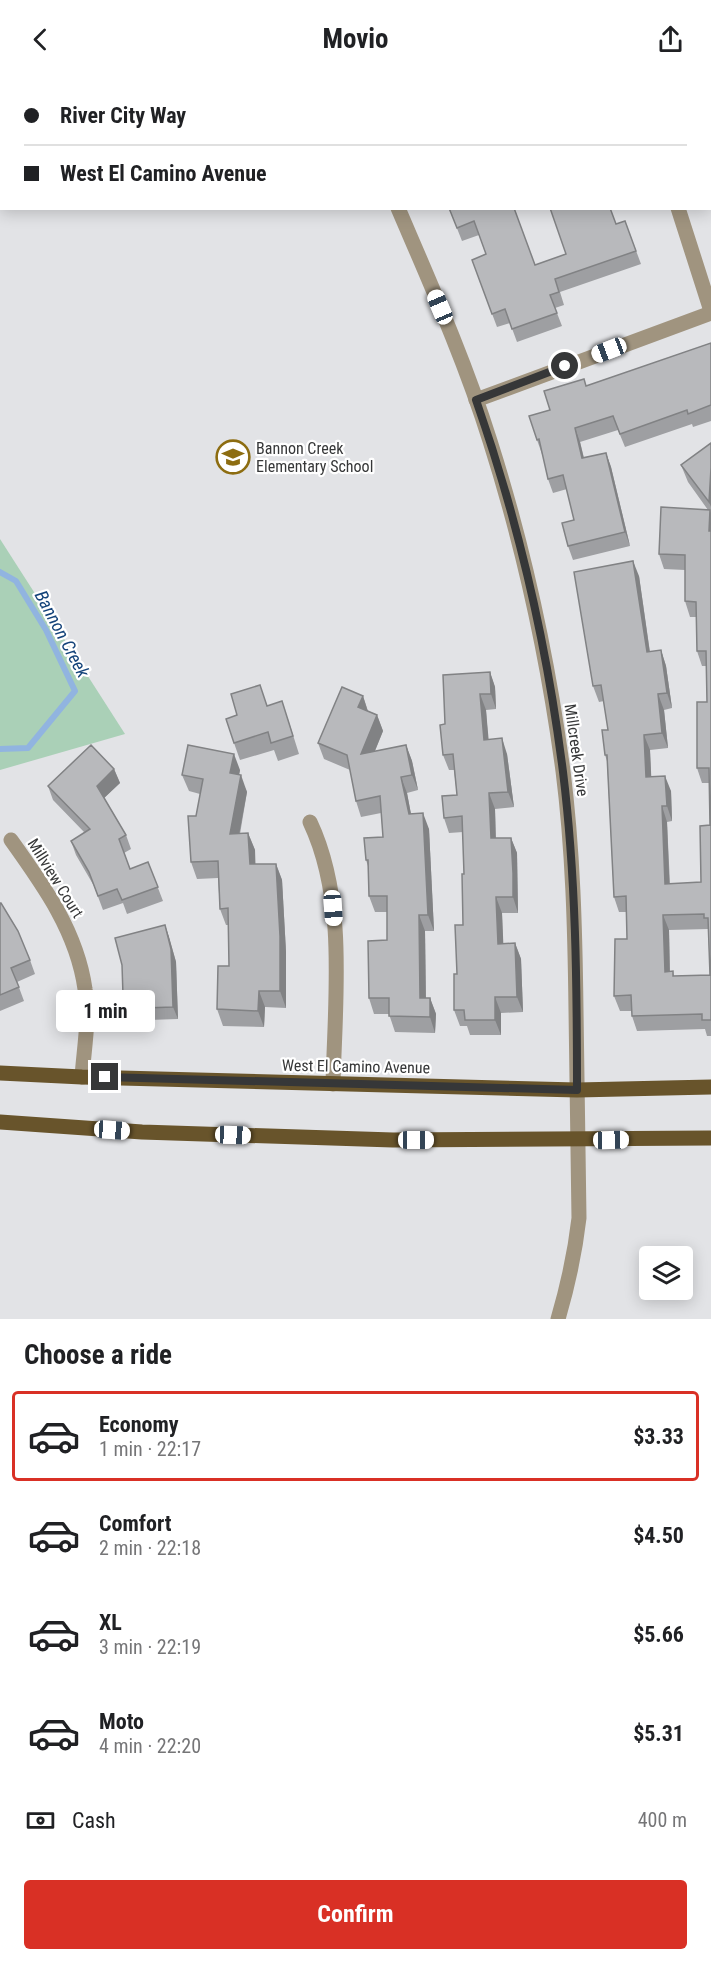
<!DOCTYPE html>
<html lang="en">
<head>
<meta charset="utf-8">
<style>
  body { margin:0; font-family:"Roboto Condensed",sans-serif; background:#f2f2f2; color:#202124; height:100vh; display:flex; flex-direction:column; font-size:22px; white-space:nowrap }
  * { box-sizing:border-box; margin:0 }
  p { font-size:20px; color:#757577 }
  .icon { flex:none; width:33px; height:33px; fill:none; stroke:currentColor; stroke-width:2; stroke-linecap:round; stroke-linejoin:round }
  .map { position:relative; height:1241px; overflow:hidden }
  .details { display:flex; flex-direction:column; background:#fff; flex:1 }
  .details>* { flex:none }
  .top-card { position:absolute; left:0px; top:0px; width:711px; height:132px; box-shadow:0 3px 15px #0003; display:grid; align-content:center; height:132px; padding:0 24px; background:#fff }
  .fabs { position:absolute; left:639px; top:1168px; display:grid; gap:12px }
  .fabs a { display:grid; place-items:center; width:54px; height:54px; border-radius:6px; background:#fff; box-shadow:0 3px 15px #0003; font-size:30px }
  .end { position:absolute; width:27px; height:27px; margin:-14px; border:8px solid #363738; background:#fff; box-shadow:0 0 0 3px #fff }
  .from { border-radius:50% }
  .bubble { position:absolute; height:42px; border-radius:6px; background:#fff; box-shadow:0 3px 15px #0003; font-size:20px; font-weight:700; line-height:42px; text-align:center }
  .car { position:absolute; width:18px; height:36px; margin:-18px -9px; border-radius:8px; box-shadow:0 0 4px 2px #0007; background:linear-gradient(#fff 24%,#345 0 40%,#fff 0 76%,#345 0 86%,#fff 0) }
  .top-card b { display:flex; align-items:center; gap:21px; height:57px; font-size:22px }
  .top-card b+b { border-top:2px solid #e0e0e0 }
  .top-card i { width:15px; height:15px; background:#202124 }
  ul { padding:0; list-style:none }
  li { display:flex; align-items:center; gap:18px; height:90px; margin:0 12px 9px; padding:0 12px; border:3px solid transparent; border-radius:6px }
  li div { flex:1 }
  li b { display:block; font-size:22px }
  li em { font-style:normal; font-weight:700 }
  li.on { border-color:#d93025 }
  li>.icon { width:54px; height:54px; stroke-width:1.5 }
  h2 { padding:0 24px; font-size:27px; line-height:72px }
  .pay { display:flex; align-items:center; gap:15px; height:66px; padding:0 24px; font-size:22px }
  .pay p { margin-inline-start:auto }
  .action { display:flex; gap:12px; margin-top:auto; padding:12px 24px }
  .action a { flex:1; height:69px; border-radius:6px; background:#d93025; color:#fff; font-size:24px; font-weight:700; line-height:69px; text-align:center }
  header { display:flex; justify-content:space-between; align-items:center; height:78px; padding:0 24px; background:#fff; font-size:27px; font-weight:700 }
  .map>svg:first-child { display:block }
  .green { fill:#aad0b7 }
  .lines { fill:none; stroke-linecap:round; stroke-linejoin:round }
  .stream { stroke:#91b4e0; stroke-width:6 }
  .minor { stroke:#a0947f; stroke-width:15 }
  .major { stroke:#68542b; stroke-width:15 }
  .wall { fill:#9e9fa2; fill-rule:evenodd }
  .shaded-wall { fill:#818284 }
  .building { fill:#b8b9bc; stroke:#818284; stroke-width:1.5; fill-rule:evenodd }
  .route { stroke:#363738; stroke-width:8 }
  .labels { text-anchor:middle; stroke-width:4.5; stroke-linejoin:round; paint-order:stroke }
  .poi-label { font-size:16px; fill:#363738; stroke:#fff; text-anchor:start }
  .street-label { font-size:16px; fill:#363738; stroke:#fff }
  .water-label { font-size:18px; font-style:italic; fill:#14437a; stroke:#fff }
</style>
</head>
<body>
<header><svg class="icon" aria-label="back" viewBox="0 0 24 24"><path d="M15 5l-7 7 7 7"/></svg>Movio<svg class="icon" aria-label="share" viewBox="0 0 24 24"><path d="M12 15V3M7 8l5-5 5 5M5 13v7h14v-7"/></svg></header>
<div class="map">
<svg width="711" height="1241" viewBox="0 0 711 1241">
  <rect width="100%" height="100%" fill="#e2e3e6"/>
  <polygon class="green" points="0,461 125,656 0,692"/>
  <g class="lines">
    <polyline class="stream" points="0,494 16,503 46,552 75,613 28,670 0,671"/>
    <g class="minor">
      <polyline points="342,0 343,2"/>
      <path d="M398,130C431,207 465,283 490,363C524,470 548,581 563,693C573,772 575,852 576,932C577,1001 578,1070 579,1140C575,1175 568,1207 558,1241"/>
      <polyline points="678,130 711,233"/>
      <polyline points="476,322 711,235"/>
      <path d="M310,744C347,822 335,921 333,1006"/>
      <path d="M11,762C44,808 77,854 85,911C90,939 84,970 82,999"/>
    </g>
    <g class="major">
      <polyline points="0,995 82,999 577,1012 711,1009"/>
      <polyline points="0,1044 142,1054 393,1062 711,1060"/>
    </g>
  </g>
  <g class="wall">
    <polygon points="0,0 28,0 28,2 2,2 2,66 0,66"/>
    <polygon points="77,0 133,0 131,2 79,2"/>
    <polygon points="608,0 711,0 711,13 710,13 711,16 711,28 710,29 710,2 608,2"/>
    <polygon points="449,130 514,130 535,187 566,176 616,146 625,143 641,186 560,214 564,227 555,230 562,248 517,264 510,245 497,249 472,182 486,176 479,157 462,163"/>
    <polygon points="711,265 711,343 693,349 692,346 625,369 618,352 580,364 584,380 606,375 611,389 630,468 573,482 568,468 574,442 567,411 553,415 548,401 543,375 542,376 537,362 586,308"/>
    <path d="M711,365V958H707L705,951L637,953L632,938V933H620L614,918L627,861V834H619L614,819L607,683L605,677L608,652L604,623L599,624L593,608L639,498L650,574L661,572L666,588L672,630L664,632L668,670L650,672L651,699L671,713L672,743L667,744L670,806L701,804L710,747L709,705H702L697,690L707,624L706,588H702L697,573L696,539H690L685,523V492L664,491L659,476L708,432L688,404L681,387ZM708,851L710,897L674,898L673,893H670L669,852Z"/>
    <polygon points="490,594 495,609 496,631 486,632 488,661 507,676 514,729 495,731 496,760 511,760 517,775 518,835 502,835 503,866 515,865 521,881 523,934 501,935 501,957 470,957 467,948 460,948 454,932 457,896 463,847 464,796 463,754 449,755 444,740 457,717 454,692 449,692 443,677 445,646"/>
    <polygon points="363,618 368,633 377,637 383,653 375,673 406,667 412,683 418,712 407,715 411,736 429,751 434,853 425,853 426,920 430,920 436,936 435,955 395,954 389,936 374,936 369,920 387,862 387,834 375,834 369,818 369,791 366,782 383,759 381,735 361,739 356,723 350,692 324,681 318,665"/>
    <polygon points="268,628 288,641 299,676 278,683 274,672 240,682 234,665"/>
    <polygon points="114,691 120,705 104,720 126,757 131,771 124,775 130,791 148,784 163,823 127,836 123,825 103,832 94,808 76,777 71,763 85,755 53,722 48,708"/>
    <polygon points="240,692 239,697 247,714 240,756 248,755 255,772 255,786 276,786 282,802 286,874 286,930 265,929 264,949 223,948 217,931 229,888 229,847 226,847 220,831 218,800 197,801 191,784 196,738 200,716 189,713 182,697"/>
    <polygon points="0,825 30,882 35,896 17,904 24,923 0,933"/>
    <polygon points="165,847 169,859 176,884 178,941 148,942 144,928 128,929 123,917"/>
  </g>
  <g class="shaded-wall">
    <polygon points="107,0 133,0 131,2 105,2"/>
    <polygon points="575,350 580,364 587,394 582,380"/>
    <polygon points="606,375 611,389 630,468 625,454"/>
    <polygon points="711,390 711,429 709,424"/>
    <polygon points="710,432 711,435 711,459 709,453"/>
    <polygon points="633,483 639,498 652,590 647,574"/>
    <polygon points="661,572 666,588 672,630 667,615"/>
    <polygon points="490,594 495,609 496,631 491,616"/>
    <polygon points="480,616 486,632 490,677 484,662"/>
    <polygon points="658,616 664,632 668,670 662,655"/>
    <polygon points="363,618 368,634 358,629"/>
    <polygon points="377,637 383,653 367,692 361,676"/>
    <polygon points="644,657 650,672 652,714 646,699"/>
    <polygon points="502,660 507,676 514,729 508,714"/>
    <polygon points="406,667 412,683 418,712 412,697"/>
    <polygon points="234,676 240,692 236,712 230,695"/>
    <polygon points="114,691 120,705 102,722 97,708"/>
    <polygon points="241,697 247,714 236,773 230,756"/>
    <polygon points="665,698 671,713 672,743 667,728"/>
    <polygon points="401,699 407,715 414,752 409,736"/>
    <polygon points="489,715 495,731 496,776 491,760"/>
    <polygon points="662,728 667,744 670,821 665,806"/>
    <polygon points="423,735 429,751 434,853 428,837"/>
    <polygon points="248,755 255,772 256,803 250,786"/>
    <polygon points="511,760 517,775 518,835 513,819"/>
    <polygon points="276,786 282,802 286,874 286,930 280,913"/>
    <polygon points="496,819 502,835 504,881 498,866"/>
    <polygon points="419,837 425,853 426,936 420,920"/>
    <polygon points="663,837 669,852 670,909 665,894"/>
    <polygon points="165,847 169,859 176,884 178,941 173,929"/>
    <polygon points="515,865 521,881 523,934 517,919"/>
    <polygon points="259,913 265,929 264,949 258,933"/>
    <polygon points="495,919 501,935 501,957 495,942"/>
    <polygon points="430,920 436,936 435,955 430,939"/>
  </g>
  <g class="building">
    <polygon points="0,0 22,0 22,2 2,2 2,49 0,49"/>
    <polygon points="89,0 107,0 105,2 90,2"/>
    <polygon points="416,0 552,0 552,2 417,2"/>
    <rect x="608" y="0" width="97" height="2"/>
    <polygon points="449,130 514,130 535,187 566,176 550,130 610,130 616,146 625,143 636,173 555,201 559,214 550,217 557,235 512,251 505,231 492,236 472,182 486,176 474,143 457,150"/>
    <polygon points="711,265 711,327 688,336 687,332 620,356 613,338 575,350 582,380 606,375 625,454 568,468 562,445 574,442 563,397 548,401 539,361 537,362 529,338 550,332 544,313 584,301 586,308"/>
    <polygon points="711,365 711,390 709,424 681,387"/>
    <path d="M661,429L710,432L709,453H711V942H702V936L632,938L631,917L614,918L615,861H627L626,818L614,819L607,677H605L602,652H608L601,607L593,608L574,494L633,483L647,574L661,572L667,615L658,616L662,655L644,657L646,699L665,698L667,728H662L665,806L701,804L700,748L710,747L709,690H697V624H707L706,573H697L696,524L685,523V477L659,476ZM704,836V840H708L710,897L673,898V893L665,894L663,837Z"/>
    <polygon points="490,594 491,616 480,616 484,662 502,660 508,714 489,715 491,760 511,760 513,795 513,819 496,819 498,866 515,865 517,919 495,919 495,942 465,942 464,932 454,932 454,896 457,896 455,847 463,847 462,796 464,796 462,738 444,740 442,718 457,717 453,676 443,677 440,647 445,646 443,597"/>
    <polygon points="260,607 267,628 282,623 293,658 271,665 268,654 234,665 226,641 237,637 231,616"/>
    <polygon points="342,609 363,618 358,629 377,637 361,676 406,667 412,697 401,699 409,736 423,735 428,837 419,837 420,920 430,920 430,939 389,938 389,920 369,920 368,863 387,862 387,818 369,818 368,782 366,782 364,760 383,759 380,718 356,723 347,677 318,665"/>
    <polygon points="91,667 114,691 97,708 126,757 119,761 130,791 148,784 158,809 122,822 117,811 98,818 89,794 71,763 90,751 48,708"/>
    <polygon points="188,667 234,676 230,695 241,697 230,756 248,755 250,786 276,786 280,858 280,913 259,913 258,933 217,931 218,888 229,888 228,830 220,831 218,783 191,784 188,738 196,738 203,701 182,697"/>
    <polygon points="0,825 1,825 18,853 30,882 11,890 19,909 0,917"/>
    <polygon points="165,847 171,871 173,929 144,930 144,916 123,917 122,887 115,860"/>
  </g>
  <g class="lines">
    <path class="route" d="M105,999L577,1012C577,906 576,799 563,694C547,567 518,442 476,322L565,288"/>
  </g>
  <defs>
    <g id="school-ring" transform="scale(1.725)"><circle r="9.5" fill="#fff" stroke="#8d6d11" stroke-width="1.5"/><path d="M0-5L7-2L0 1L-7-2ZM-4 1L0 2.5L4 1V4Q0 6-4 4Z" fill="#8d6d11"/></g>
  </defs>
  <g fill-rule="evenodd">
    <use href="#school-ring" x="233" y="379"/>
  </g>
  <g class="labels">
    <g class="poi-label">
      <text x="256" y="376">Bannon Creek<tspan x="256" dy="18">Elementary School</tspan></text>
    </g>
    <g class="street-label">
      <text transform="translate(577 672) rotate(82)" y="6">Millcreek Drive</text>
      <text transform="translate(56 800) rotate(58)" y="6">Millview Court</text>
      <text transform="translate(356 988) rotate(1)" y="6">West El Camino Avenue</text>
    </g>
    <g class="water-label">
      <text transform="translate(62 556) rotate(62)" y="6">Bannon Creek</text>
    </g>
  </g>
</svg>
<div class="fabs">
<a><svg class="icon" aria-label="layers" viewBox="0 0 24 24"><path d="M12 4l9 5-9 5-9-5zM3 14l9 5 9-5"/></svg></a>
</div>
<i class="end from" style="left:565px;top:288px"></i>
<i class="end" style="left:105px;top:999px"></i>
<div class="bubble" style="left:56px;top:912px;width:99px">1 min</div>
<i class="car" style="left:440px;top:229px;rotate:337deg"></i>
<i class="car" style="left:609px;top:272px;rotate:249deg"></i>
<i class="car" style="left:333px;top:830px;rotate:176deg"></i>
<i class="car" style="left:112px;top:1052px;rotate:94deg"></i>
<i class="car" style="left:233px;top:1057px;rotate:92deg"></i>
<i class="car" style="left:416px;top:1062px;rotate:90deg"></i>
<i class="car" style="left:611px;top:1062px;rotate:89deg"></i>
<div class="top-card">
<b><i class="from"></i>River City Way</b>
<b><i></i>West El Camino Avenue</b>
</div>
</div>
<section class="details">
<h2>Choose a ride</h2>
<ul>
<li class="on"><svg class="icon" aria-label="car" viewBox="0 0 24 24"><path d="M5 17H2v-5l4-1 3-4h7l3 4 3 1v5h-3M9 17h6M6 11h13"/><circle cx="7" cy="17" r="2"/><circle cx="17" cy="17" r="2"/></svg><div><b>Economy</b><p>1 min · 22:17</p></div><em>$3.33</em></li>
<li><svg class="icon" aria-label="car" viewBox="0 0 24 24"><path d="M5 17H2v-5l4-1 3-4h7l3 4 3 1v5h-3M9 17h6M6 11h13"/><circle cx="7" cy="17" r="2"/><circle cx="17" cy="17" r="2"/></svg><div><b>Comfort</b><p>2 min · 22:18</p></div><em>$4.50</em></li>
<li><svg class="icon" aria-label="car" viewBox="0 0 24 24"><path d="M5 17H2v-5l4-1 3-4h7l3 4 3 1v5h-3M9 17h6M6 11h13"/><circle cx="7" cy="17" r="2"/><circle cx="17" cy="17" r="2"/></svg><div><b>XL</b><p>3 min · 22:19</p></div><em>$5.66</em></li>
<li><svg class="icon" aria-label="car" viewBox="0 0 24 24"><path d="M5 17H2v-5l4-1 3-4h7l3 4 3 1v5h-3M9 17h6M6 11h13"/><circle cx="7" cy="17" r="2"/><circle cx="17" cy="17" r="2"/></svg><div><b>Moto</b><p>4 min · 22:20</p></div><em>$5.31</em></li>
</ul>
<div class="pay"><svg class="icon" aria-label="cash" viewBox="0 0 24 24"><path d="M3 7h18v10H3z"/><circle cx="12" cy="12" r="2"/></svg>Cash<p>400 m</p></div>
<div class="action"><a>Confirm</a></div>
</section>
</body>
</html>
